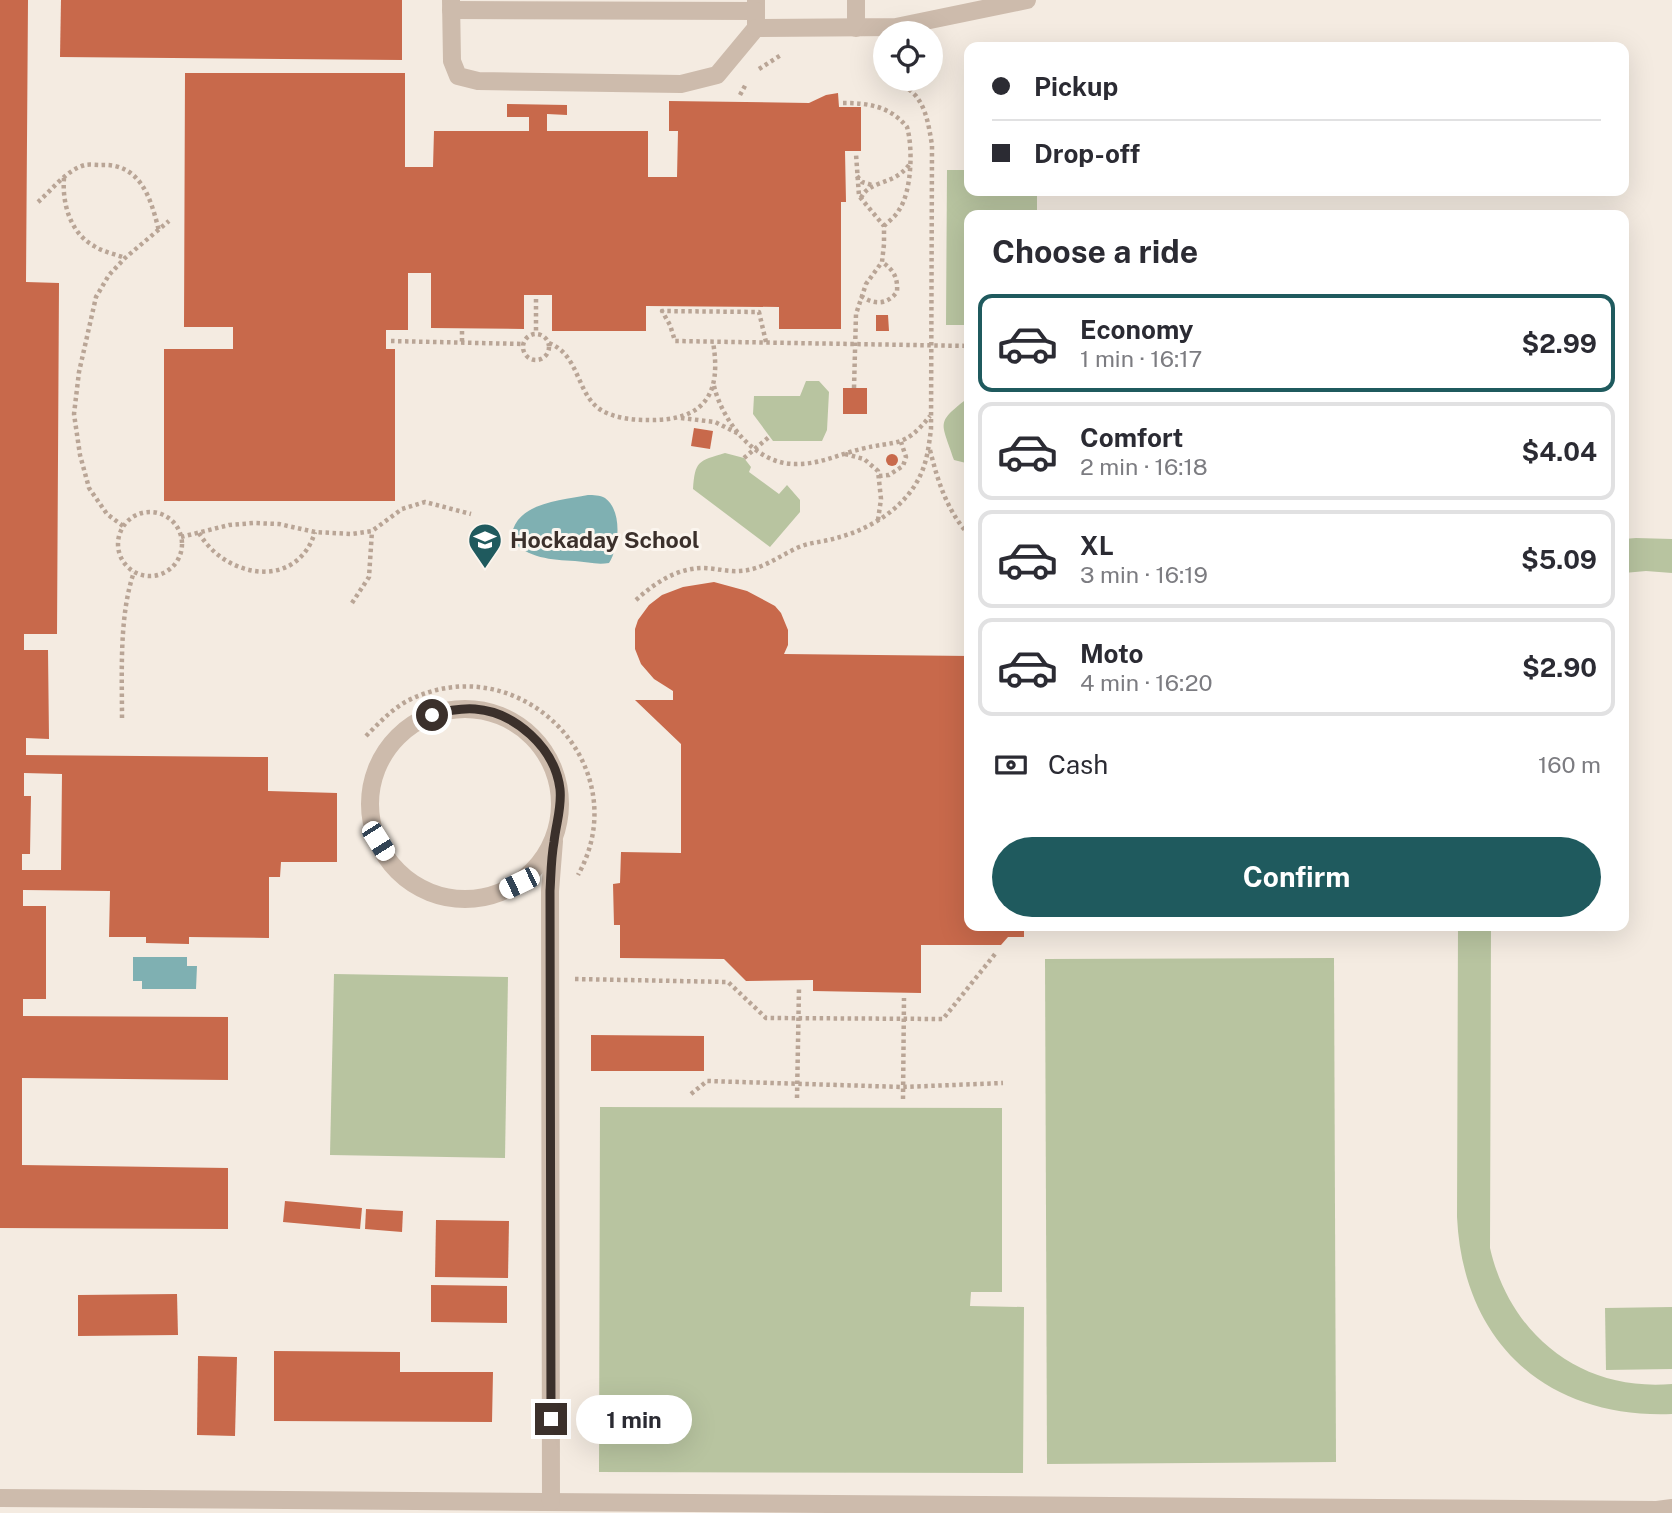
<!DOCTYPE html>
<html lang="en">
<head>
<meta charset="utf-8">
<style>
  body { margin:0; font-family:"Public Sans",sans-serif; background:#f7f7f7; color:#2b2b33; height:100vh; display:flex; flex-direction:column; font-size:26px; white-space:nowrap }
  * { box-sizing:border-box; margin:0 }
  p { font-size:23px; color:#7c7c81 }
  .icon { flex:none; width:38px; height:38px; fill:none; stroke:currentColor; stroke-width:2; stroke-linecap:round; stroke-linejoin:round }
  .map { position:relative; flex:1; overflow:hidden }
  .side { position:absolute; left:964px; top:210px; width:665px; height:721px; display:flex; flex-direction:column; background:#fff; border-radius:14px; box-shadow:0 7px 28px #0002 }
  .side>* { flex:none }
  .banner { position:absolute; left:964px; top:42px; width:665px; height:154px; border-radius:14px; box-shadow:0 7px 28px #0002; display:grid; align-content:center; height:154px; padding:0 28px; background:#fff }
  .tools { position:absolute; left:873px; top:21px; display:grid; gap:14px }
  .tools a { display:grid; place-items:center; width:70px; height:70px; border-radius:50%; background:#fff; box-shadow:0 7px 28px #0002; font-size:35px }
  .end { position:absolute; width:32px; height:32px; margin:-16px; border:9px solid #3b302b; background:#fff; box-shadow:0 0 0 4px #fff }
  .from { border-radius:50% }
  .bubble { position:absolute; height:49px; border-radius:24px; background:#fff; box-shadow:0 7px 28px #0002; font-size:23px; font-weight:700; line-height:49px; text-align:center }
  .car { position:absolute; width:21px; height:42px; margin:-21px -10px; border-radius:9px; box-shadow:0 0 5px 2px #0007; background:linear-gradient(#fff 24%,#345 0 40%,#fff 0 76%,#345 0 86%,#fff 0) }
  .banner b { display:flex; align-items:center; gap:24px; height:66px; font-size:26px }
  .banner b+b { border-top:2px solid #e1e1e2 }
  .banner i { width:18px; height:18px; background:#2b2b33 }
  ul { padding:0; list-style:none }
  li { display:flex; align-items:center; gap:21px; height:98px; margin:0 14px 10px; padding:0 14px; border:4px solid #e1e1e2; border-radius:14px }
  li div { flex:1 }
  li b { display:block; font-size:26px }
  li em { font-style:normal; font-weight:700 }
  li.active { border-color:#1f5a5e }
  li>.icon { width:63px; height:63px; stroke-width:1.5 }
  h2 { padding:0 28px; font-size:32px; line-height:84px }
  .pay { display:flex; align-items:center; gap:18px; height:77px; padding:0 28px; font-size:26px }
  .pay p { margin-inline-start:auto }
  .button { display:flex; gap:14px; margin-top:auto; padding:14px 28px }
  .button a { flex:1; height:80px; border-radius:42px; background:#1f5a5e; color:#fff; font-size:28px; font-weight:700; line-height:80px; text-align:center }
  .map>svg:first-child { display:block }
  .green { fill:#b8c4a0 }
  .water { fill:#7fb0b2 }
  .building { fill:#c8694b; fill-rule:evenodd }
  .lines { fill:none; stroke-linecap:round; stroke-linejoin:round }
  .path { stroke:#b9a596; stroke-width:4.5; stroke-dasharray:3.5 3.5; stroke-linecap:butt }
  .minor { stroke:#cdbbac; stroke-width:18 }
  .route { stroke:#3b302b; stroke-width:9 }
  .labels { text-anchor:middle; stroke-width:6; stroke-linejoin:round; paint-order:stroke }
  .poi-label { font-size:23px; font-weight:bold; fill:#3b302b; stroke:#fbf5ee; text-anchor:start }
</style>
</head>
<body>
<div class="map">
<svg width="1672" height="1513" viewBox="0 0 1672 1513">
  <rect width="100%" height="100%" fill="#f4ebe1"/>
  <g class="green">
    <polygon points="947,170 969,170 970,191 1037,191 1037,215 970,215 969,325 946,325"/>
    <polygon points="806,381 819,381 829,392 827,430 822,441 773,441 753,414 754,396 800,396"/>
    <path d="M969,397V504L967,500L966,463L954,460C941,420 935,424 969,397Z"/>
    <path d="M725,453L744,458L751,467L749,472L779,494L787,485L800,500V512L770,547L693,489C695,461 698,461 725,453Z"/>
    <polygon points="1636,538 1672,539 1672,573 1646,571 1624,573 1624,539"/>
    <path d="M1458,926H1491L1490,1248C1510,1335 1581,1392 1672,1384V1414C1546,1419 1463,1342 1457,1217Z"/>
    <polygon points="1334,958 1336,1462 1047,1464 1045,959"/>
    <polygon points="334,974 508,977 505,1158 330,1155"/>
    <polygon points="600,1107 1002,1108 1002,1292 971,1292 970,1306 1024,1307 1023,1473 599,1472"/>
    <polygon points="1672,1307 1672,1369 1606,1370 1605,1308"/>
  </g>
  <g class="water">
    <path d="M588,495C593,495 600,495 605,498C623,511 619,548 609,563C597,565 587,562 575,561C551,560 528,558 511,540C513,502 560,501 588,495Z"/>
    <polygon points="133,957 187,957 187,966 197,966 196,989 142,989 142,981 133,981"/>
  </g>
  <g class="building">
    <path d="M0,0H28L26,282L59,283L57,634H24V650H48L49,739L26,738V755L268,757V791L337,793V862H281L280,877H269V938L189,937V944L146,943V937H109L110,891L23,890V906H46V999H23V1016L228,1017V1080L22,1078V1165L228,1168V1229L0,1228ZM24,773L62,774L61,870H22V854H30L31,796H24Z"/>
    <polygon points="61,0 402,0 402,60 60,57"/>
    <polygon points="185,73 405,73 405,167 433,167 434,131 529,131 529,117 507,117 507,104 567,105 567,115 547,114 547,131 648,131 648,177 677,177 678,131 669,131 669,101 809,103 826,95 838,93 839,107 861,107 861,151 845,151 846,202 841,202 841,329 779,329 779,307 646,306 646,331 552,331 552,295 524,295 524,329 431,328 431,273 408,273 408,330 386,330 386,349 395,349 395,501 164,501 164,349 233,349 233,327 184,327"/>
    <polygon points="876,315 888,315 889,331 876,331"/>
    <rect x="843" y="388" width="24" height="26"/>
    <polygon points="694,428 713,431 710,449 691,446"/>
    <circle cx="892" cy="460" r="6"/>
    <polygon points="714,582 747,591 775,606 781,613 788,630 788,645 784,654 970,656 970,926 1024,926 1024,937 1008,937 1001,945 921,945 921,993 813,991 813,980 746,981 724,959 620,958 620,925 614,925 613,884 620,883 621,852 681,853 681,744 635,700 673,700 673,691 654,679 641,664 635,649 635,629 638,620 649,605 662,595 683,587"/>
    <polygon points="591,1035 704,1036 704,1071 591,1071"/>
    <polygon points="285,1201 362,1208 360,1229 283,1222"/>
    <polygon points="366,1209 403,1211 402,1232 365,1229"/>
    <polygon points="436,1220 509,1221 508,1278 435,1277"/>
    <polygon points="431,1285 507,1286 507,1323 431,1322"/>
    <polygon points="177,1294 178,1335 78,1336 78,1295"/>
    <polygon points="274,1351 400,1352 400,1372 493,1372 492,1422 274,1421"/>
    <polygon points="198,1356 237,1357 235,1436 197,1435"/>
  </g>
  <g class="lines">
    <g class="path">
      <polyline points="759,69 781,55"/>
      <polyline points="740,95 746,84"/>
      <path d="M843,103C868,103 890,106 907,127C913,147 912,191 899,210C896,216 889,221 884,226"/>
      <polyline points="857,176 862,182 872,185"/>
      <path d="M64,178C62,203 70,233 94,246C103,252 115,254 125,258"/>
      <path d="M861,198C869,180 893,186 909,165"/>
      <path d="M38,202C52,190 66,170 85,165C89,164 96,165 101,165C141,163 151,199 159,231"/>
      <path d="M861,296C874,305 887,305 897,292C898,278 894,270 882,262"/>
      <polyline points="536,299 536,334"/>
      <polyline points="462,331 462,342"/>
      <circle cx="536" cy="347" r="13"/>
      <polyline points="391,341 523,344"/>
      <polyline points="766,342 759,312 662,311 670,325 675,341 970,346"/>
      <path d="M549,343C580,355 576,394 601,410C614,418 633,420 648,420C704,421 722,395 713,342"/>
      <path d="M714,386C723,423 757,466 798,464C820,464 840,454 861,449C896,440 904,449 930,416"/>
      <polyline points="854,388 856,314 866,284 882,262 884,244 884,226 859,196 856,154"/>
      <polyline points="681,418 715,422 739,434"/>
      <path d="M930,450C938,482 947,511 970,536"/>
      <polyline points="845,454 864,459 878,471 881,499 878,520"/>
      <polyline points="744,458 769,437"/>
      <polyline points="879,476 889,475 903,466 906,457 901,442"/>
      <circle cx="150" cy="544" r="32"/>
      <polyline points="123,526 107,514 89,488 80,455 74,414 79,372 96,297 109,275 125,258 169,221"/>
      <path d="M199,533C225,578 297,591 315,532"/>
      <polyline points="181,537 229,525 254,523 279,524 315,532 351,534 372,531 402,509 425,502 471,514"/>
      <path d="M636,600C655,583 675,569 702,568C715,568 728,572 740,571C762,570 779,556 799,547C811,542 824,542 836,538C869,530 905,508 920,476C927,462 929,445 931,429L932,145C929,128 927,110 916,96C910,89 904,87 901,79"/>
      <polyline points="352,603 369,577 372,531"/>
      <path d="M122,718C122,673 119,615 134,572"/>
      <path d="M366,736C379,723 391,710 407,701C519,644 639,765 578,875"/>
      <polyline points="575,979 728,982 766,1018 943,1019 995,954"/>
      <polyline points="691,1094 707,1081 903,1087 1003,1083"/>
      <polyline points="797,1098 799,988"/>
      <polyline points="903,1099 904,998"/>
    </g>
    <g class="minor">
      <polyline points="451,0 452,61 458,76 478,81 681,84 717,75 756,28 756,0"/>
      <polyline points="451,10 756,11"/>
      <polyline points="756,28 896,27 1027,0"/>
      <polyline points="856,28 856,0"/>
      <circle cx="465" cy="804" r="95"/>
      <polyline points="0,1498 1657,1510 1672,1508"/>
      <polyline points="551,1502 550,891 554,841"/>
    </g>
  </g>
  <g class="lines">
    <path class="route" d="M432,715C446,711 461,708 475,709C515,712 555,748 560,789C562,808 556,823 554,842C551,858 551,875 550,891L551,1419"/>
  </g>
  <defs>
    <g id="school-pin" transform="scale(1.75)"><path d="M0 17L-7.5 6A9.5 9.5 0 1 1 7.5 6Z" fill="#1f5a5e" stroke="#fbf5ee"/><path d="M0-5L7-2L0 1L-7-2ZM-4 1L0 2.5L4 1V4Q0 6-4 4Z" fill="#fff"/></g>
  </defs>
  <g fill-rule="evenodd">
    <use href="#school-pin" x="485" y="540"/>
  </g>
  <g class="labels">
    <g class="poi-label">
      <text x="510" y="548">Hockaday School</text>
    </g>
  </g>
</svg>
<div class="tools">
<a><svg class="icon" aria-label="locate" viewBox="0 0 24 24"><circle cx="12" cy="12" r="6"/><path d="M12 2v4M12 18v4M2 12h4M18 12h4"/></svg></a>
</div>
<i class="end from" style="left:432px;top:715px"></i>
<i class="end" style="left:551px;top:1419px"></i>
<div class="bubble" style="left:576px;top:1395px;width:116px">1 min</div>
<i class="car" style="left:378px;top:841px;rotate:148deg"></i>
<i class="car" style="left:519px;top:883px;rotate:244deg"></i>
<div class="banner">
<b><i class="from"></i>Pickup</b>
<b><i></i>Drop-off</b>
</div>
<section class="side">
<h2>Choose a ride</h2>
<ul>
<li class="active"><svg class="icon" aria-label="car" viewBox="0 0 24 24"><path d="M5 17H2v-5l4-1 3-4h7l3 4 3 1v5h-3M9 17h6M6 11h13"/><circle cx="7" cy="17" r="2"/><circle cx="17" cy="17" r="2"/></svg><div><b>Economy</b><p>1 min · 16:17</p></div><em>$2.99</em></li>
<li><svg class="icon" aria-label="car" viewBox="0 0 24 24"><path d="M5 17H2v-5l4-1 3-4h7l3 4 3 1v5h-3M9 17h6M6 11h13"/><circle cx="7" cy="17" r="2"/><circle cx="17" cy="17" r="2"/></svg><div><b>Comfort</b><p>2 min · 16:18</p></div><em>$4.04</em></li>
<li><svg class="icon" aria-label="car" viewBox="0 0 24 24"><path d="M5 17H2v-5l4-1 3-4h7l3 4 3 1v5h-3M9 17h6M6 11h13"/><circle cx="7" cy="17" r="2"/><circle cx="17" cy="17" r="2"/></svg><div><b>XL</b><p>3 min · 16:19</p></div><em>$5.09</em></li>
<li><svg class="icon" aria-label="car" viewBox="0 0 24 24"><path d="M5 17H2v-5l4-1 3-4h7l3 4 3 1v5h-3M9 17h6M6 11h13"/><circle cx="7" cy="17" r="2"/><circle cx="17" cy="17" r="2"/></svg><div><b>Moto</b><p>4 min · 16:20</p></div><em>$2.90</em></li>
</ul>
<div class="pay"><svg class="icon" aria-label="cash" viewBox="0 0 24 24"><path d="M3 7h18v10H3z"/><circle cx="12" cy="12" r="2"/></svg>Cash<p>160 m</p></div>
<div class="button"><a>Confirm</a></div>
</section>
</div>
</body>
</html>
